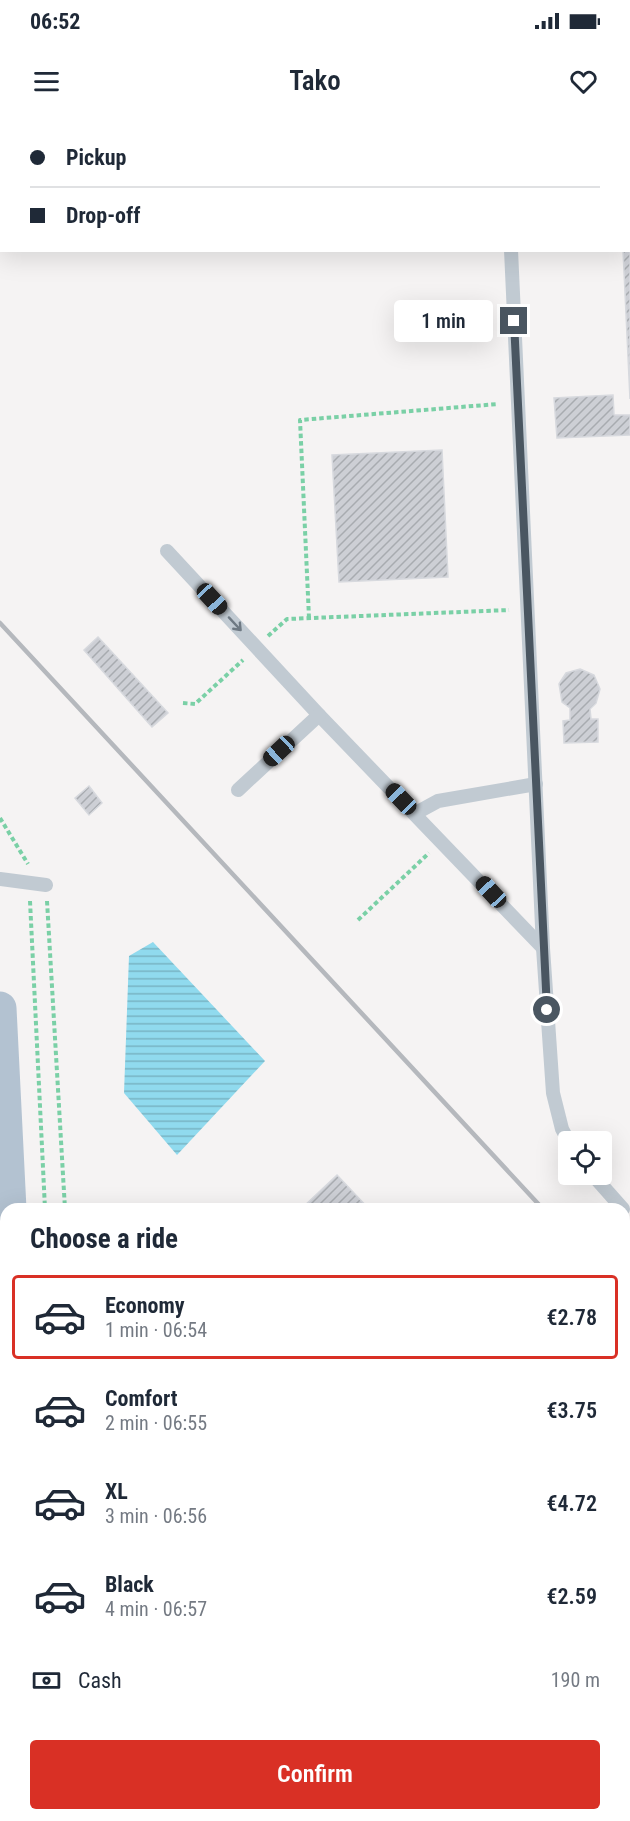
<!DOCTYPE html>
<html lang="en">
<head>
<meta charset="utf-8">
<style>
  body { margin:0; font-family:"Roboto Condensed",sans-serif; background:#f2f2f3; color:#1f2937; height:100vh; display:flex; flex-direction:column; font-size:22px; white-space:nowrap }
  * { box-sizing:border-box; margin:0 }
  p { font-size:20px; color:#747a83 }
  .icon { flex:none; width:33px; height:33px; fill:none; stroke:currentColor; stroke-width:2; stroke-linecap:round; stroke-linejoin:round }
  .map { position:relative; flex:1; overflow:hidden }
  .panel { position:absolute; left:0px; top:1083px; width:630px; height:618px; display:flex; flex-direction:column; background:#fff; border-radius:18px 18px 0 0; box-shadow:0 6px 24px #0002 }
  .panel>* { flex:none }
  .top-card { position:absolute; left:0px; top:0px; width:630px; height:132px; box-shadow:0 6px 24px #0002; display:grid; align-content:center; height:132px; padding:0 30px; background:#fff }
  .controls { position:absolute; left:558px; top:1011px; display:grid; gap:12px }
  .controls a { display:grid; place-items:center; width:54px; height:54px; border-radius:6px; background:#fff; box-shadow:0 6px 24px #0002; font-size:30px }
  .end { position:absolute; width:27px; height:27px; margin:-14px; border:8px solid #4a5661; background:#fff; box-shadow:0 0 0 3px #fff }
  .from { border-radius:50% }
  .bubble { position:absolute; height:42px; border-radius:6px; background:#fff; box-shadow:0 6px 24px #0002; font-size:20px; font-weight:600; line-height:42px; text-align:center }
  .car { position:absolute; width:18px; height:36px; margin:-18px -9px; border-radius:8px; box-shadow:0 0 4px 2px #0007; background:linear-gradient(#222 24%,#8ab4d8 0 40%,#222 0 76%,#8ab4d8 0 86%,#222 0) }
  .top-card b { display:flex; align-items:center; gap:21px; height:57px; font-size:22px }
  .top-card b+b { border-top:2px solid #e0e1e3 }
  .top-card i { width:15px; height:15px; background:#1f2937 }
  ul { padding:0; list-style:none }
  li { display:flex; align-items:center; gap:18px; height:84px; margin:0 12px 9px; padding:0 18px; border:3px solid transparent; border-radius:6px }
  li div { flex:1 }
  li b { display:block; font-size:22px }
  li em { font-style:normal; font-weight:600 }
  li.current { border-color:#d93025 }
  li>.icon { width:54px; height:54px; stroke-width:1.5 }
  h2 { padding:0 30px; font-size:27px; line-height:72px }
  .pay { display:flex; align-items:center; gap:15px; height:66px; padding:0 30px; font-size:22px }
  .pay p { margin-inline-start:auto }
  .action { display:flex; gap:12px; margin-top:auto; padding:12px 30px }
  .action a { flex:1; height:69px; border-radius:6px; background:#d93025; color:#fff; font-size:24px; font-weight:600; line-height:69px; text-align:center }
  .status { display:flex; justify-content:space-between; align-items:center; height:42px; padding:0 30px; background:#fff; direction:ltr }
  .status svg { height:16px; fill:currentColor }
  header { display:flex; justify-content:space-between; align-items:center; height:78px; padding:0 30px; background:#fff; font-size:27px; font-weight:600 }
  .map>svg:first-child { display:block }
  .water { fill:url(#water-rules) }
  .building { fill:url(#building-hatch); stroke:#d7d9de; stroke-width:1.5 }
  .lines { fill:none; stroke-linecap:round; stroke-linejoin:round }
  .path { stroke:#7ad0a6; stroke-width:4; stroke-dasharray:4.5 3; stroke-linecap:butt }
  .service { stroke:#c1cad2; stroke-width:14 }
  .minor { stroke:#c1cad2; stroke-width:27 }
  .primary { stroke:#b3c2d1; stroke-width:33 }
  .rail { stroke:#b5b8bd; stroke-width:4.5 }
  .oneway { stroke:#6e7983 }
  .route { stroke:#4a5661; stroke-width:8 }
</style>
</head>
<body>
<div class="status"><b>06:52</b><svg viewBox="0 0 49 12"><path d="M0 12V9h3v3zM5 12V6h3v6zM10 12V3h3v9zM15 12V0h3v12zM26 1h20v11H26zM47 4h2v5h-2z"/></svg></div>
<header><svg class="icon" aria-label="menu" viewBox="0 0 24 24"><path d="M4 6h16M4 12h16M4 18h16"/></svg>Tako<svg class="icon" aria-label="heart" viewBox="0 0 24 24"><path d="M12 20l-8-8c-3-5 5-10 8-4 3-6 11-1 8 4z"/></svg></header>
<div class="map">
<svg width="630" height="1701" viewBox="0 0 630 1701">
  <defs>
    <pattern id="water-rules" width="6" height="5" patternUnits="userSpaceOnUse" patternTransform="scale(1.5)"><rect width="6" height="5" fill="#90daee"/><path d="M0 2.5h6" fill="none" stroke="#78b4c4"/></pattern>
    <pattern id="building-hatch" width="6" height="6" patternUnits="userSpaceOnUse" patternTransform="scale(1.5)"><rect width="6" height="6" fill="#cdcfd5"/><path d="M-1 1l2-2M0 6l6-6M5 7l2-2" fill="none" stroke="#a8abb0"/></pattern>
  </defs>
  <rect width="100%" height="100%" fill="#f5f3f3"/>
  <polygon class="water" points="153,822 265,941 177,1035 124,973 129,836"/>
  <g class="building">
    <polygon points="617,0 630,0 630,279 623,130 628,130 628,2"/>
    <polygon points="613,275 614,295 630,295 630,315 557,318 554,278"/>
    <polygon points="442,330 448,457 339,462 332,335"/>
    <polygon points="98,517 168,593 152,607 84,530"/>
    <polygon points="580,549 594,555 600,569 596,583 590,589 591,599 598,599 598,622 564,623 563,601 570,600 570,588 562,582 559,564 566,553"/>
    <polygon points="89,666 102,683 89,695 75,678"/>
    <polygon points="337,1055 369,1089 301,1089"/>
    <polygon points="624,1364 630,1371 630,1701 568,1701 562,1695 624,1695"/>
    <polygon points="471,1695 497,1695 490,1701 476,1701"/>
  </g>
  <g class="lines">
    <g class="path">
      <polyline points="309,498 300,300 498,284"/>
      <polyline points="268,516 287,499 509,490"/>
      <polyline points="183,583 195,584 243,540"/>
      <polyline points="0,698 28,744"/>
      <polyline points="30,781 45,1089"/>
      <polyline points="47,781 65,1089"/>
      <polyline points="358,800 429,733"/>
      <polyline points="0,1345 6,1337"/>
    </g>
    <g class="service">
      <polyline points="505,0 505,2"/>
      <polyline points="0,21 2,22"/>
      <polyline points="0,43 2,43"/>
      <polyline points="511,130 543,828 553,973 562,1009 569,1022"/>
      <polyline points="167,431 319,595 543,828"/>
      <polyline points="238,670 319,595"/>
      <polyline points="416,693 438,681 536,664"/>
      <polyline points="0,759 46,765"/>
      <polyline points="592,1054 623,1089"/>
      <polyline points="82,1695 102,1695"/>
    </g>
    <g class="minor">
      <polyline points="0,1616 6,1606"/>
      <polyline points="0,1688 6,1688"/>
    </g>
    <g class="primary">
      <polyline points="0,888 10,1089"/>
      <polyline points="41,1695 41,1701"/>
    </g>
    <g class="rail">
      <polyline points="0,503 543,1089"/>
      <polyline points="624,1176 630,1183"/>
    </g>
  </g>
  <defs><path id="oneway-shaft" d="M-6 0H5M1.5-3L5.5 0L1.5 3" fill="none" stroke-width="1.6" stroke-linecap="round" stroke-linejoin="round" transform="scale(1.5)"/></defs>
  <use class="oneway" href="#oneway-shaft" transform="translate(235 504) rotate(47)"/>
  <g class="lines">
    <polyline class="route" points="514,201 547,890"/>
  </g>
</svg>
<div class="controls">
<a><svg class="icon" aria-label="locate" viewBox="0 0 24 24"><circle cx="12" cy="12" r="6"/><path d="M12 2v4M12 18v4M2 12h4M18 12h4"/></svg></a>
</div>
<i class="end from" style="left:547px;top:890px"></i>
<i class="end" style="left:514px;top:201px"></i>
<div class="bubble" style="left:394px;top:180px;width:99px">1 min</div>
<i class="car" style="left:212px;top:479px;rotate:137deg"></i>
<i class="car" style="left:279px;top:631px;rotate:227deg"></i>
<i class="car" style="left:401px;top:679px;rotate:316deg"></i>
<i class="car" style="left:491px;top:772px;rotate:317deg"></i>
<div class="top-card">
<b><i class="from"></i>Pickup</b>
<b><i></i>Drop-off</b>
</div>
<section class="panel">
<h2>Choose a ride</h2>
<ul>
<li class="current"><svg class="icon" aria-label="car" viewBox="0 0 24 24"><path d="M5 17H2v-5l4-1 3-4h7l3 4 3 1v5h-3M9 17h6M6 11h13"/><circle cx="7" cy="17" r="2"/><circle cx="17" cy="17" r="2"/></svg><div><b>Economy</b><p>1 min · 06:54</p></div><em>€2.78</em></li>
<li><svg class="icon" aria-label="car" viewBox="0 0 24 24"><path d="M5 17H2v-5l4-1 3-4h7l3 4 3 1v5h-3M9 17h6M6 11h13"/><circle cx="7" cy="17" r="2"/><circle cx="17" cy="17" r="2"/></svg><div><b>Comfort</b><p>2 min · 06:55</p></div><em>€3.75</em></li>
<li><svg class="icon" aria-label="car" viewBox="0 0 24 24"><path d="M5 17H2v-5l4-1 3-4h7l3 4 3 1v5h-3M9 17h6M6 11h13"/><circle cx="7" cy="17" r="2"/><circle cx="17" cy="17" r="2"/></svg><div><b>XL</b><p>3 min · 06:56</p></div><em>€4.72</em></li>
<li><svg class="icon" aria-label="car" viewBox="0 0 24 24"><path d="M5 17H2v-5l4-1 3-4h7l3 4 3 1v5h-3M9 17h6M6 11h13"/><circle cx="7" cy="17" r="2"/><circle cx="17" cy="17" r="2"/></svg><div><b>Black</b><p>4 min · 06:57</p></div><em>€2.59</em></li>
</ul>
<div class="pay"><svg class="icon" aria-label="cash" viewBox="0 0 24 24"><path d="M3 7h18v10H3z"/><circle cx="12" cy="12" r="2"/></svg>Cash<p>190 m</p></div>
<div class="action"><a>Confirm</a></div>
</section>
</div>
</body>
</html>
